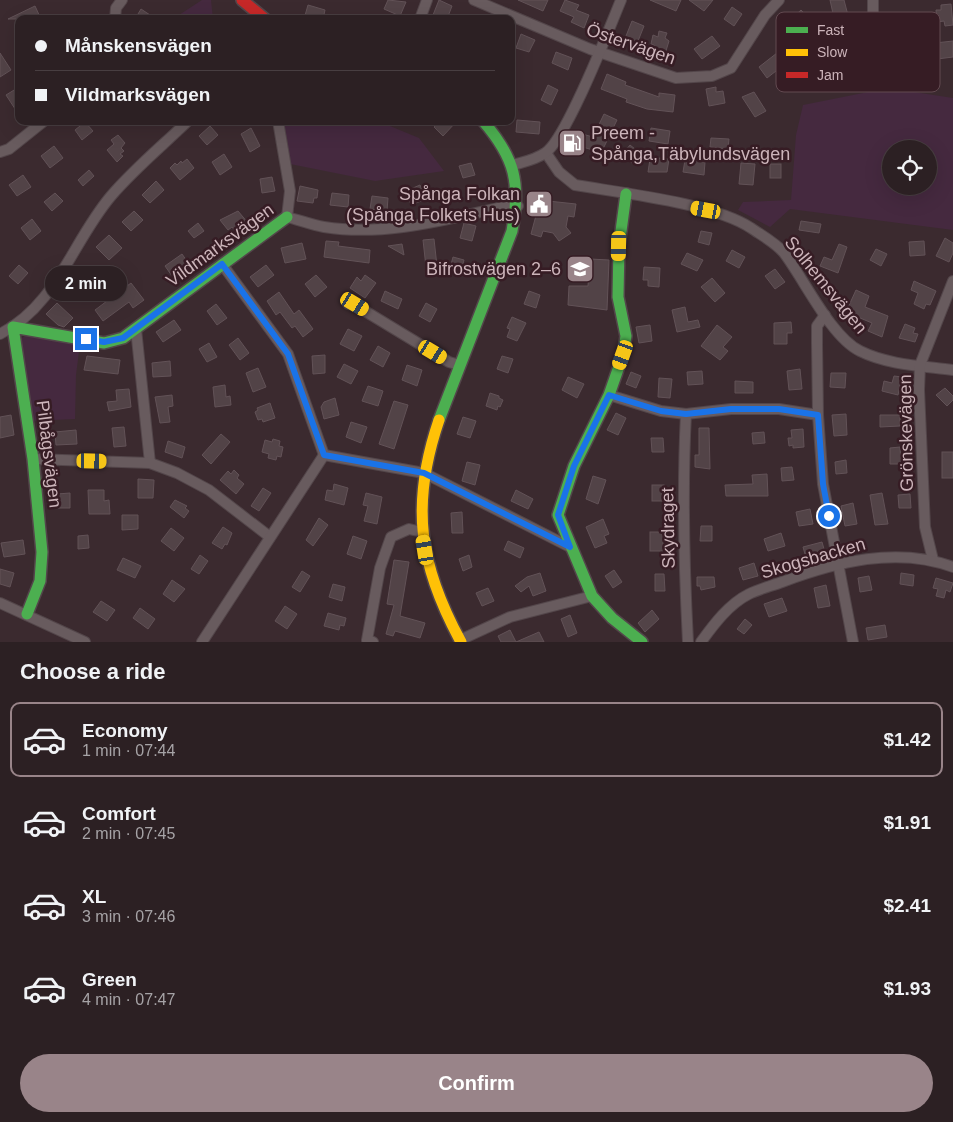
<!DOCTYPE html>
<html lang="en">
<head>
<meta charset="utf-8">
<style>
  body { margin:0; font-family:Helvetica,sans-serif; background:#382d30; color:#f1f3f6; height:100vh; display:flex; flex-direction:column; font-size:19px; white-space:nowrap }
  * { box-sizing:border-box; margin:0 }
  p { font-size:16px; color:#a6a3a6 }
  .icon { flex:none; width:28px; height:28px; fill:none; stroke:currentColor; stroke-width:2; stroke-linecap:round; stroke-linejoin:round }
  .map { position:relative; height:642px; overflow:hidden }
  .panel { display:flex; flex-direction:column; background:#2c2023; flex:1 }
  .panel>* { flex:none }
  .banner { position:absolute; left:15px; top:15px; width:500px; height:110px; border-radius:10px; box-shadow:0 5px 20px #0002,0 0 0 1px #483e41; display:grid; align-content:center; height:110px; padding:0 20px; background:#2c2023 }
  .buttons { position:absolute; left:882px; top:140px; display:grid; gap:10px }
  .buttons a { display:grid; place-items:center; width:55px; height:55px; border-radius:50%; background:#2c2023; box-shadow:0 5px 20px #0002,0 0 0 1px #483e41; font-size:25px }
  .end { position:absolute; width:22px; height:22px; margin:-11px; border:6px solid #1a73e8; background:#fff; box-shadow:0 0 0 2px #fff }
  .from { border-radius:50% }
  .bubble { position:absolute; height:35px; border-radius:18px; background:#2c2023; box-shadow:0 5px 20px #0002,0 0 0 1px #483e41; font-size:16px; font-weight:800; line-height:35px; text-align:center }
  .car { position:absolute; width:15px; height:30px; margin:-15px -8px; border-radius:6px; box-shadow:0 0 4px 1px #0007; background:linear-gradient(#f5c518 24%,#345 0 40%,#f5c518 0 76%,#345 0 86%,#f5c518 0) }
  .banner b { display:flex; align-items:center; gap:18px; height:48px; font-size:19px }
  .banner b+b { border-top:1px solid #483e41 }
  .banner i { width:12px; height:12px; background:#f1f3f6 }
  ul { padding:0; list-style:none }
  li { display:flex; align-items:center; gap:15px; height:75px; margin:0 10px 8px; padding:0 10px; border:2px solid transparent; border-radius:10px }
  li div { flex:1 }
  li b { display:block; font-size:19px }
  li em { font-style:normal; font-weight:800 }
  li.on { border-color:#998489 }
  li>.icon { width:45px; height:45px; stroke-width:1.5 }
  h2 { padding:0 20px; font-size:22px; line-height:60px }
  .primary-button { display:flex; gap:10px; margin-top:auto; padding:10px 20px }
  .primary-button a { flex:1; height:58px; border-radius:30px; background:#998489; color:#fff; font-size:20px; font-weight:800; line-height:58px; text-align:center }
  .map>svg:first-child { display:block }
  .green { fill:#45293f; fill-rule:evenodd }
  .building { fill:#524347; stroke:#625257 }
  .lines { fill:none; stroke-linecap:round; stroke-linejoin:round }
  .street-casing { stroke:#53464a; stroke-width:12 }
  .fast-casing { stroke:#53464a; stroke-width:14 }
  .slow-casing { stroke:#53464a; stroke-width:14 }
  .jam-casing { stroke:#53464a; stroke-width:14 }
  .street { stroke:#685b5e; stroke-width:10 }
  .fast { stroke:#4caf50; stroke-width:11 }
  .slow { stroke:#ffc107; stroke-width:11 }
  .jam { stroke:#c62828; stroke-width:11 }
  .route { stroke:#1a73e8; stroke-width:6 }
  .labels { text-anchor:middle; stroke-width:5; stroke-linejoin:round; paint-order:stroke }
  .street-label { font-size:18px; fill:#ccb4ba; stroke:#361c24 }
  .poi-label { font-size:18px; fill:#ccb4ba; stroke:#361c24; text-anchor:end }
  .key { fill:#361c24; stroke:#634a51; stroke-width:1 }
  .key-label { font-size:14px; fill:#ccb4ba }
</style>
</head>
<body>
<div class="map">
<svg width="953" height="642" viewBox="0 0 953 642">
  <rect width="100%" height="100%" fill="#3b2a2f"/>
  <g class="green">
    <polygon points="202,0 211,0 213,19 173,19"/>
    <path d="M888,88L953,98V230L790,209L770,227L738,210L743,202L791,200L796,135L803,105ZM891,149H929V186H891Z"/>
    <polygon points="282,121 378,121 419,138 444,171 375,181 290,164"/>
    <polygon points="27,335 80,344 76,375 75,419 31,421 20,339"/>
  </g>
  <g class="building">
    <polygon points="388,0 406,2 400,16 384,9"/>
    <polygon points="439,0 452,6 447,19 433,15"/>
    <polygon points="518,0 548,0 543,11"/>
    <polygon points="565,0 579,5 576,10 589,15 584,28 571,22 574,17 560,11"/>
    <polygon points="650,0 681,0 676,11"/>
    <polygon points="689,0 713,0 704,11"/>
    <polygon points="830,0 844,0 850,23 846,24 851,42 840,45"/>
    <polygon points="951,4 953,25 945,26 944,21 937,22 936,10 941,10 941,5"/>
    <polygon points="308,5 325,10 323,19 304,19"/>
    <polygon points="35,6 41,19 8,19"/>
    <polygon points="732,7 742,14 734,26 724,19"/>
    <polygon points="141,9 156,19 135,19"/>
    <polygon points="801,10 811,20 804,26 818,39 808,47 795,35 793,37 783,27"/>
    <polygon points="632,21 644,26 636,46 624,41"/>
    <polygon points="659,31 667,33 665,38 669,41 665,54 653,51 654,45 651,44 653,35 658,37"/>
    <polygon points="521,34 535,40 529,52 516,48"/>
    <polygon points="712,36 720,46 702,59 694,49"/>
    <polygon points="953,41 953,57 937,59 935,43"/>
    <polygon points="556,52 572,58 568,70 552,63"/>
    <polygon points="0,53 11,70 0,77"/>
    <polygon points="777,53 785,64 767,78 759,67"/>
    <polygon points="607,74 626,82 625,85 659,97 659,93 675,95 673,112 647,109 626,102 627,99 601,89"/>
    <polygon points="548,85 558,90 551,105 541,100"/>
    <polygon points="19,87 19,115 6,95"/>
    <polygon points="716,87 716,92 723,91 725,103 709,106 706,89"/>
    <polygon points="754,92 766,111 755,117 742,97"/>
    <polygon points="604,114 617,120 603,149 594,145 593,150 572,144 575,132 593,137"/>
    <polygon points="517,120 540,122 539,134 516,132"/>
    <polygon points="440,121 457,121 443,136 434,127"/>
    <polygon points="85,122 93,131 82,140 75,130"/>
    <polygon points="210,126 218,135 207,145 199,136"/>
    <polygon points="251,128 260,146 250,152 241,134"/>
    <polygon points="651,128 670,131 668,144 649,141"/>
    <polygon points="118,135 125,143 121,148 124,151 120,154 123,156 117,162 107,150 114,144 111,140"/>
    <polygon points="711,138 729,139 728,149 710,147"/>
    <polygon points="630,145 640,153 632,163 622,155"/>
    <polygon points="54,146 63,158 50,168 41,156"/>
    <polygon points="224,154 232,167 220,175 212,162"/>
    <polygon points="658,158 669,159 667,172 648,172 650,159 658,160"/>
    <polygon points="187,159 194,168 180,180 170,168 175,163 177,165 181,161 182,163"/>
    <polygon points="685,160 705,162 704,175 683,172"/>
    <polygon points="471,163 475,175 463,178 459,166"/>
    <polygon points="741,163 755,164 753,185 739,184"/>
    <rect x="770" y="164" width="11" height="14"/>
    <polygon points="89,170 94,176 83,186 78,180"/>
    <polygon points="23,175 31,187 17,196 9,185"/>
    <polygon points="272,177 275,191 262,193 260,179"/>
    <polygon points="156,181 164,190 150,203 142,195"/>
    <polygon points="420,185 426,199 411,205 406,191"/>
    <polygon points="300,186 318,190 317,198 314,198 313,203 297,201"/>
    <polygon points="55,193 63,201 52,211 44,202"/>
    <polygon points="332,193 349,195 348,207 330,205"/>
    <polygon points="372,196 388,198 387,211 370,209"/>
    <polygon points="548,201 576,204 574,217 568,216 566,227 571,233 559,241 553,233 543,231 541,237 531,234 538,208"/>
    <polygon points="134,211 143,220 131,231 122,222"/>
    <polygon points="238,211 248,223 236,232 232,227 228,230 220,220"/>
    <polygon points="32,219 41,231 30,240 21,228"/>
    <polygon points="801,221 821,224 819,233 799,230"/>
    <polygon points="198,223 204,231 194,238 188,231"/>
    <polygon points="464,223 476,226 472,241 460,238"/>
    <polygon points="701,231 712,233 709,245 698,242"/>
    <polygon points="109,235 122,248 109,260 96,247"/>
    <polygon points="945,238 953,243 953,253 949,262 936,256"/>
    <polygon points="434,239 437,266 426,267 423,240"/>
    <polygon points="326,241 339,242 338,246 370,250 369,263 324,257"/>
    <polygon points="924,241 925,255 910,256 909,242"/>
    <polygon points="302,243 306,259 285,263 281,248"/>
    <polygon points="402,244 404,255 388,246"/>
    <polygon points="839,244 847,247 838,273 820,266 824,257 832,260"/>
    <polygon points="876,249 887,254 881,266 870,260"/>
    <polygon points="732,250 745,257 739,268 726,261"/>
    <polygon points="687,253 703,260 697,271 681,264"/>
    <polygon points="182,254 189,264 172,276 165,266"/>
    <polygon points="453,257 464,260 460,275 449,272"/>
    <polygon points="590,259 609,260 607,310 568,305 569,286 588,286"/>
    <polygon points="19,265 28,273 18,284 9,276"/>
    <polygon points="266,265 274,275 258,287 250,277"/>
    <polygon points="644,267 660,268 659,287 648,286 648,280 643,280"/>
    <polygon points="775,269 785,282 775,289 765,276"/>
    <polygon points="93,271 101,279 85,294 77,286"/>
    <polygon points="316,275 327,287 315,297 305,284"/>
    <polygon points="365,275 376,283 365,298 350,288 357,277 361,281"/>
    <polygon points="712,278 725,293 715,302 701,287"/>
    <polygon points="914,281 936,291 930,305 926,304 924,309 914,304 918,293 911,290"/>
    <polygon points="131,283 144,300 133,308 129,302 103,321 95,310"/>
    <polygon points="856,290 869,296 865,307 888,316 882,337 868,331 872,323 846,312"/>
    <polygon points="385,291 402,299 398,309 381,301"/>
    <polygon points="529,291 540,295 536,308 524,304"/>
    <polygon points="279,292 294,314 299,310 313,329 303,337 295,326 292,328 280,312 276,315 267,301"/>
    <polygon points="57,303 73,318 64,327 58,325 46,314"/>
    <polygon points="426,303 437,309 430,322 419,316"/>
    <polygon points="216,304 227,318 217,325 207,311"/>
    <polygon points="685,307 688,322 698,320 700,327 677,332 672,310"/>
    <polygon points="512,317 526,323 517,341 507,337 510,329 507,328"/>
    <polygon points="174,320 181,330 163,342 156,332"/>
    <polygon points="791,322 792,333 787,333 787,344 774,344 774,323"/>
    <polygon points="905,324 915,328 913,333 918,334 915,342 899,338"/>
    <polygon points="650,325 652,341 639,343 636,327"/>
    <polygon points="717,325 732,337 723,347 728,351 720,360 701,346"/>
    <polygon points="348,329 362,336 354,351 340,344"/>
    <polygon points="238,338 249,353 240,360 229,345"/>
    <polygon points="209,343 217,357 207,362 199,349"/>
    <polygon points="378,346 390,353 383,367 370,360"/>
    <polygon points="325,355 325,373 313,374 312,356"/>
    <polygon points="87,356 120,360 118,374 84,370"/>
    <polygon points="502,356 513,359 508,373 497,369"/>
    <polygon points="170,361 171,376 153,377 152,363"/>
    <polygon points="344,364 358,371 351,384 337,377"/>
    <polygon points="407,365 422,370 417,386 402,380"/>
    <polygon points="258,368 266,387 253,392 246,373"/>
    <polygon points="800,369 802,389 789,390 787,371"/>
    <polygon points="702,371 703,384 688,385 687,372"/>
    <polygon points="631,372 641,376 636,388 626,384"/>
    <polygon points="831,373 846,373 845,388 830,387"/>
    <polygon points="894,376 902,377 898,395 882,391 884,381 892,383"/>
    <polygon points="568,377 584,384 577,398 562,390"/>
    <polygon points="659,378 672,379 670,398 658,397"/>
    <polygon points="735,381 753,382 753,393 735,393"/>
    <polygon points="225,385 226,397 230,396 231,405 215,407 213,387"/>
    <polygon points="368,386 383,391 378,406 362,401"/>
    <polygon points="945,388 953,396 953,400 947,406 936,395"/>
    <polygon points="129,389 131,407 109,411 107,402 117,401 116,390"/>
    <polygon points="490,393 499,396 499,398 503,400 500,407 498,406 497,410 486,406"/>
    <polygon points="172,395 173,406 168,407 170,422 160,423 155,397"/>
    <polygon points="335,398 339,415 324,419 321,407 324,402"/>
    <polygon points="394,401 408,405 394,449 379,444"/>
    <polygon points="270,403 275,418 263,422 262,419 258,420 255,412 258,410 257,408"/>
    <polygon points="616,413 626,418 618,435 607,430"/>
    <polygon points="846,414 847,435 834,436 832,415"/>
    <polygon points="11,415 14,435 0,438 0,417"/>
    <polygon points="880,415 900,415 900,426 880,427"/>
    <polygon points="463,417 476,421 470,438 457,434"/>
    <polygon points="351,422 367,427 361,443 346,437"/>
    <polygon points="124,427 126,446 114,447 112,428"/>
    <polygon points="699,428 709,428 710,469 695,467 695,455 699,455"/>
    <polygon points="803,429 804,447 793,448 793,445 789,446 788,438 792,438 791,430"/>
    <polygon points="76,430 77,444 56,445 55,432"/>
    <polygon points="764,432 765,443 753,444 752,433"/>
    <polygon points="221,434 230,442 211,464 202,455"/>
    <polygon points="651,438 663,438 664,452 652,452"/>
    <polygon points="273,439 280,441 279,446 283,447 281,457 277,456 276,460 268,458 269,454 262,452 265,440 272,442"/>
    <polygon points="168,441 185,447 182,458 165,452"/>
    <polygon points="900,447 901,464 890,464 890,448"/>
    <rect x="942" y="452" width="11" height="26"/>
    <polygon points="846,460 847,473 836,474 835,462"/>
    <polygon points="467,462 480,465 475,485 462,481"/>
    <polygon points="792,467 794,480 782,481 781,468"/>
    <polygon points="234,470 239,475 237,478 244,484 236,494 220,480 228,471 231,474"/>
    <polygon points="767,474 768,496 726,496 725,485 753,484 752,475"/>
    <polygon points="593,476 606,480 598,504 586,499"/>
    <polygon points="138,479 154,480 153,498 138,498"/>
    <polygon points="334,484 348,488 344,505 325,500 327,490 333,491"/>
    <rect x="652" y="485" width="12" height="16"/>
    <polygon points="263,488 271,493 259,511 251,506"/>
    <polygon points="88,490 104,490 104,501 109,500 110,514 89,514"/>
    <polygon points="516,490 533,499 528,509 511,501"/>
    <polygon points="70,493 70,508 58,508 57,494"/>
    <polygon points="366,493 382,497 377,524 364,521 368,506 363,505"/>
    <polygon points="882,493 888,524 875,525 870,495"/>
    <polygon points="910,494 911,508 899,508 898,495"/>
    <polygon points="175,500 187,506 185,508 189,511 184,518 170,507"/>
    <polygon points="853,503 857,524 845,526 841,506"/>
    <polygon points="810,509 813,524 799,526 796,512"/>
    <polygon points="462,512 463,533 452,533 451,513"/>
    <polygon points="122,515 138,515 138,529 122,530"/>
    <polygon points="319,518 328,525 313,546 306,540"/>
    <polygon points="603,519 609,534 604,536 607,543 595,548 586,527"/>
    <polygon points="701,526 712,526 712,541 700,541"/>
    <polygon points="223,527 232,533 227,545 225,544 222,549 212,543"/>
    <polygon points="171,528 184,538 174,551 161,541"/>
    <rect x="650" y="532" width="13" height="19"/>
    <polygon points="781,533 785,546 768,551 764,539"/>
    <polygon points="88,535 89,548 78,549 78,536"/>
    <polygon points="353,536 367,541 361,559 347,554"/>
    <polygon points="23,540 25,554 4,557 1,543"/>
    <polygon points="508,541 524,548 520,558 504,550"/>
    <polygon points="822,542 826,556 807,561 803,547"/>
    <polygon points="200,555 208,561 199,574 191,569"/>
    <polygon points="469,555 472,567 463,571 459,559"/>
    <polygon points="123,558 141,566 135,578 117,570"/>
    <polygon points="394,560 409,562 400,616 425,623 420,638 395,631 393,636 386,634 394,605 387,604"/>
    <polygon points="754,563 758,576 743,580 739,568"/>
    <polygon points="0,569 14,573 10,587 0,584"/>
    <polygon points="614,570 622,582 613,588 605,576"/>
    <polygon points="302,571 310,576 300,592 292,587"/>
    <polygon points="540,573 546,591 533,596 529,586 521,592 515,586 527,577"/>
    <polygon points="901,573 914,575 913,586 900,584"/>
    <polygon points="655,574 664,574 665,591 655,591"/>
    <polygon points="869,576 872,590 860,592 858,578"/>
    <polygon points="697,577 714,577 715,587 701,590 700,586 697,586"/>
    <polygon points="936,578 953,583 950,592 946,590 944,598 936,596 938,589 933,588"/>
    <polygon points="172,580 185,589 174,602 163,594"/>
    <polygon points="333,584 345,587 342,601 329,597"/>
    <polygon points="826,585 830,606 818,608 814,588"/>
    <polygon points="488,588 494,601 482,606 476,593"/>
    <polygon points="782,598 787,611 769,617 764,604"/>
    <polygon points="101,601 115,610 107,621 93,612"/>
    <polygon points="285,606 297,614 287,629 275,621"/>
    <polygon points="140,608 155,619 148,629 133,618"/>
    <polygon points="652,610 659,619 645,632 638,623"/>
    <polygon points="328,613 346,618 344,626 340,625 339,630 324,626"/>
    <polygon points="570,615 577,633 568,637 561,619"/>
    <polygon points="745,619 752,625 744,634 737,629"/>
    <polygon points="885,625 887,637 868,640 866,628"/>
    <polygon points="510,630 516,642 539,632 544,642 501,642 498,636"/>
  </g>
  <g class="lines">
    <g class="street-casing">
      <g id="street">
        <polyline points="474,0 590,49 676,78 712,76 731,68 765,15 779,0"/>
        <polyline points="115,19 116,8 122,0"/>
        <polyline points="420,19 427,0"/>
        <polyline points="873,33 873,0"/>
        <path d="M278,121L290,191L287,217C299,220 312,225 324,227C386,237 447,219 507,206H518"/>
        <polyline points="0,152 9,149 44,121"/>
        <path d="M546,153L559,172L575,185C621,193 713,203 751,228C761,235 776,243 784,253C804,279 831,337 860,351C888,365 923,366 953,370"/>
        <path d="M513,165C523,162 535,160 545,153C566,140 609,29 621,0"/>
        <polyline points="222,264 288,354 324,455"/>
        <polyline points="348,304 355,305 449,362 459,365"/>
        <polyline points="825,315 817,326 817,344 818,415 823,484 853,642"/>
        <polyline points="136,329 150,463"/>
        <path d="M0,334C57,305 72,242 111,196C134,169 162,146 188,121"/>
        <polyline points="609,395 661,411 686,414 731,409 779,409 818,415"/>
        <path d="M686,414C682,490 684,566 688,642"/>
        <polyline points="324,455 424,473 570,547"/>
        <polyline points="33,459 150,463 177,473 209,490 270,537"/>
        <polyline points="933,560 925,527 919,390 920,365 953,281"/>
        <polyline points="0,603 85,642"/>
        <polyline points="460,640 510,617 592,596"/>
        <polyline points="202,642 324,455"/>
        <polyline points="373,642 367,640 380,568 391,537 409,529 422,532"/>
        <path d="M701,642C714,624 729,604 749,594C759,589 771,586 782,582C836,562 897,546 953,567"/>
      </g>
    </g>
    <g class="fast-casing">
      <g id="fast">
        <polyline points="626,194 619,246 618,297 626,336 623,355 609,395 574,466 558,515 592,596 612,618 642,642"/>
        <path d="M439,420L512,231C521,183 515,158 483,121"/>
        <polyline points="27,614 40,581 42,552 33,459 13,327 104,343 123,338 287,217"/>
      </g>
    </g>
    <g class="slow-casing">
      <path id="slow" d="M439,420C410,505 419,565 461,642"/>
    </g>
    <g class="jam-casing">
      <polyline id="jam" points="242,0 265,19"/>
    </g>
    <use href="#street" class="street"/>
    <use href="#fast" class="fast"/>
    <use href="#slow" class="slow"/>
    <use href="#jam" class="jam"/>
  </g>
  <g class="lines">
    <polyline class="route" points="86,339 104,342 123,338 222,264 288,354 324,455 424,473 570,547 558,515 574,466 609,395 661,411 686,414 731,409 779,409 818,415 823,484 829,516"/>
  </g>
  <defs>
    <g id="fuel-square" transform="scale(1.4375)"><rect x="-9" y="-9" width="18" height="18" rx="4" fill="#998489" stroke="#361c24"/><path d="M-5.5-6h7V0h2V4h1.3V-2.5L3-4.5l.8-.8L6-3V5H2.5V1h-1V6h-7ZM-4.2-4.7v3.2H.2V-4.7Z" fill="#fff"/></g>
    <g id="civic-square" transform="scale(1.4375)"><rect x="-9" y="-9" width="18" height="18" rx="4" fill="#998489" stroke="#361c24"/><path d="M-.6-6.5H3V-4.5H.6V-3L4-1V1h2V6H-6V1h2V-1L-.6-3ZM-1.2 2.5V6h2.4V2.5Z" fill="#fff"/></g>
    <g id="school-square" transform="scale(1.4375)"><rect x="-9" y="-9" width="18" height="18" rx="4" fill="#998489" stroke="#361c24"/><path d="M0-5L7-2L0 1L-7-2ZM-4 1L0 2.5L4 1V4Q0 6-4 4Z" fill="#fff"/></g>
  </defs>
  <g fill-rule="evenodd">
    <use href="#fuel-square" x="572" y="143"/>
    <use href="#civic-square" x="539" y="204"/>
    <use href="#school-square" x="580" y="269"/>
  </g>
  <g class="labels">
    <g class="street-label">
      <text transform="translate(631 44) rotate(19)" y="6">Östervägen</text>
      <text transform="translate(220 245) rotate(-36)" y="6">Vildmarksvägen</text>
      <text transform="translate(826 285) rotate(51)" y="6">Solhemsvägen</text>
      <text transform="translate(906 433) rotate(-91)" y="6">Grönskevägen</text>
      <text transform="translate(49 454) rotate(83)" y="6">Pilbågsvägen</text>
      <text transform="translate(668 528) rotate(-91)" y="6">Skydraget</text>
      <text transform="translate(813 558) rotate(-16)" y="6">Skogsbacken</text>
    </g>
    <g class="poi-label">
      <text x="591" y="139" text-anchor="start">Preem -<tspan x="591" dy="21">Spånga,Täbylundsvägen</tspan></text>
      <text x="520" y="200">Spånga Folkan<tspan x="520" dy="21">(Spånga Folkets Hus)</tspan></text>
      <text x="561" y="275">Bifrostvägen 2–6</text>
    </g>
  </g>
  <rect x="776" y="12" width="164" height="80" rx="8" class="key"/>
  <rect x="786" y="27" width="22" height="6" fill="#4caf50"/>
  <rect x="786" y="49" width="22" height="7" fill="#ffc107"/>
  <rect x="786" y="72" width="22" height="6" fill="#c62828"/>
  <g class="key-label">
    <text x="817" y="35">Fast</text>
    <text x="817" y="57">Slow</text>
    <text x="817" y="80">Jam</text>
  </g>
</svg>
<div class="buttons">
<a><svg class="icon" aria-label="locate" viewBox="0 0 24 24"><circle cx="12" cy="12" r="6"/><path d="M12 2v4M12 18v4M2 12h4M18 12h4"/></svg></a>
</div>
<i class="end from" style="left:829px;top:516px"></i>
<i class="end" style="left:86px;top:339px"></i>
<div class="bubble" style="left:45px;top:266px;width:82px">2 min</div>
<i class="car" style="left:706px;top:210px;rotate:281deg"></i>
<i class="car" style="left:619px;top:246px;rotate:181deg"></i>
<i class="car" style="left:355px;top:304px;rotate:121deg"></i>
<i class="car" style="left:433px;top:352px;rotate:121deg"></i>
<i class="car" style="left:623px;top:355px;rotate:200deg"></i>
<i class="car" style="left:92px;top:461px;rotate:91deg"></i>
<i class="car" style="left:425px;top:550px;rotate:351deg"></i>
<div class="banner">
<b><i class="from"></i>Månskensvägen</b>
<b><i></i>Vildmarksvägen</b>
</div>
</div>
<section class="panel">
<h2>Choose a ride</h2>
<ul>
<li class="on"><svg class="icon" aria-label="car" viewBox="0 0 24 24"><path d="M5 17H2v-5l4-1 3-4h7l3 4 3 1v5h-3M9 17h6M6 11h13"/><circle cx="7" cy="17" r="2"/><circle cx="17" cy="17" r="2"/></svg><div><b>Economy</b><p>1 min · 07:44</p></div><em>$1.42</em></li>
<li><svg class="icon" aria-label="car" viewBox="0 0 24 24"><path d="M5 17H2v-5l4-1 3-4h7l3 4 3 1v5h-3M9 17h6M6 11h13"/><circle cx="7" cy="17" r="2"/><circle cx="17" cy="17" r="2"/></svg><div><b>Comfort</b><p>2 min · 07:45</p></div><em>$1.91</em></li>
<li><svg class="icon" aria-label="car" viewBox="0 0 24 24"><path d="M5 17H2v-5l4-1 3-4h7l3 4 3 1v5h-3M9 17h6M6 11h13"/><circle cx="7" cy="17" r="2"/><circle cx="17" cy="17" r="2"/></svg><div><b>XL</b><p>3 min · 07:46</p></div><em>$2.41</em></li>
<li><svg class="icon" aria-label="car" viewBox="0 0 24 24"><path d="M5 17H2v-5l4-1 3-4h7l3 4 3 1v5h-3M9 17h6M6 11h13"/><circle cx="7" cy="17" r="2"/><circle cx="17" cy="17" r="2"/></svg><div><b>Green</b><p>4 min · 07:47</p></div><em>$1.93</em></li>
</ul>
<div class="primary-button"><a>Confirm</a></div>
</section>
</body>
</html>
